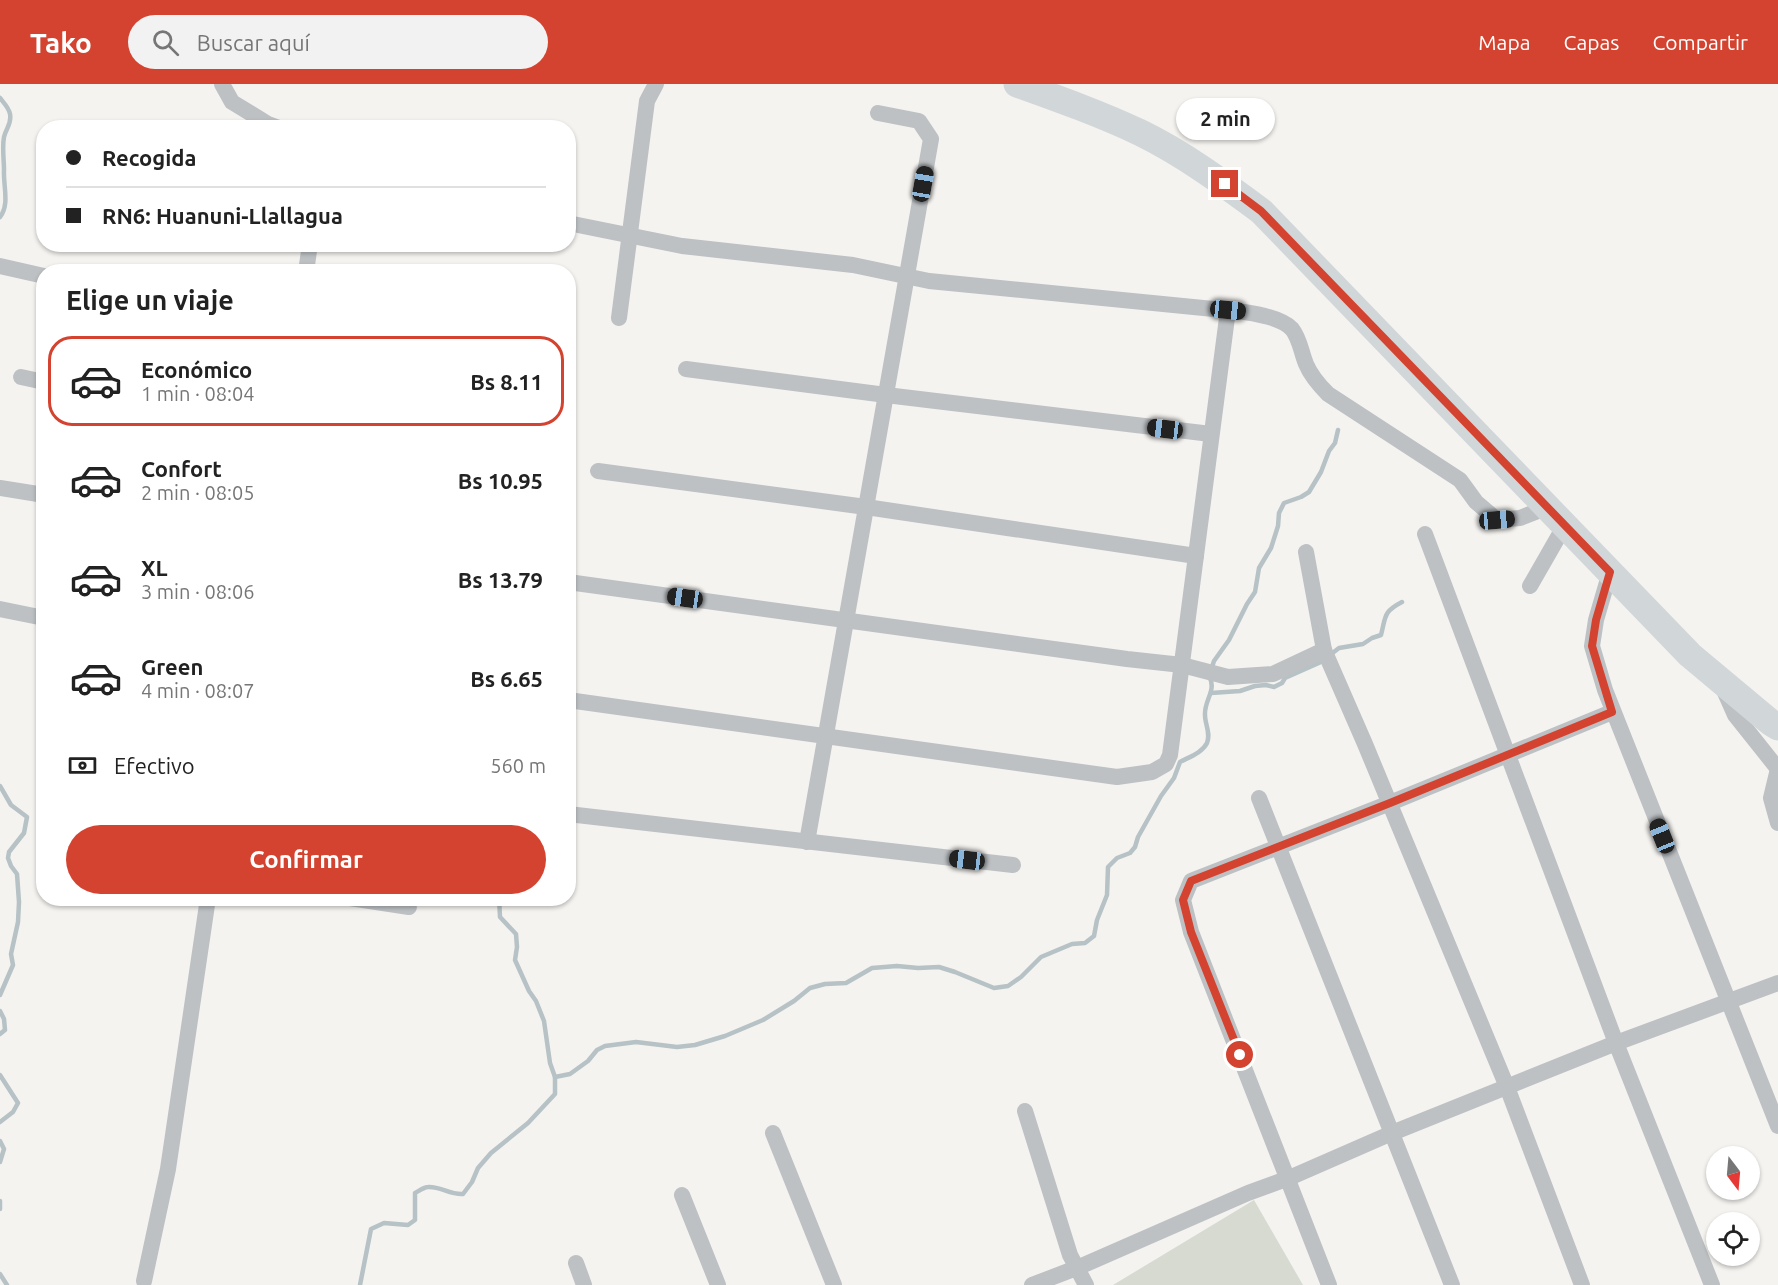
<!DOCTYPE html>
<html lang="es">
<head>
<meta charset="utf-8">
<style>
  body { margin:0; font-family:Ubuntu,sans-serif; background:#f2f2f2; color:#222; height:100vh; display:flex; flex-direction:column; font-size:22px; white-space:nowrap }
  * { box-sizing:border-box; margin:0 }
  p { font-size:20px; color:#767676 }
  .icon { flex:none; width:33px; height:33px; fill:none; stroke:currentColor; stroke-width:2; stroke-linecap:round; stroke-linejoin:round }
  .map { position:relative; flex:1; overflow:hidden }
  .details { position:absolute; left:36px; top:180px; width:540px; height:642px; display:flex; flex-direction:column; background:#fff; border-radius:24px; box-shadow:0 2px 4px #0004 }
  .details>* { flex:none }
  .guide { position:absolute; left:36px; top:36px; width:540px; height:132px; border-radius:24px; box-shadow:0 2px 4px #0004; display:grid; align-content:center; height:132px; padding:0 30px; background:#fff }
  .needle { width:39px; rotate:164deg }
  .tools { position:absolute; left:1706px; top:1062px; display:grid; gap:12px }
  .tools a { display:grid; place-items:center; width:54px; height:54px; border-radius:50%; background:#fff; box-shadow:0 2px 4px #0004; font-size:30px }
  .end { position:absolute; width:27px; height:27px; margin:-14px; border:8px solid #d34330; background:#fff; box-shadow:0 0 0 3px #fff }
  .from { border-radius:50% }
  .bubble { position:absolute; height:42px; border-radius:21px; background:#fff; box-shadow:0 2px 4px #0004; font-size:20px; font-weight:600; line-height:42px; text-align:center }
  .car { position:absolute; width:18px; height:36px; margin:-18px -9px; border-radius:8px; box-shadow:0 0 4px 2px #0007; background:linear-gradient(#222 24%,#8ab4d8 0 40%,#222 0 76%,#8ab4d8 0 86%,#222 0) }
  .guide b { display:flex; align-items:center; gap:21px; height:57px; font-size:22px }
  .guide b+b { border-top:2px solid #e0e0e0 }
  .guide i { width:15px; height:15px; background:#222 }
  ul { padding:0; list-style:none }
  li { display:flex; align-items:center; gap:18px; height:90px; margin:0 12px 9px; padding:0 18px; border:3px solid transparent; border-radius:24px }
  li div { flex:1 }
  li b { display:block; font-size:22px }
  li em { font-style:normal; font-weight:600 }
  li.on { border-color:#d34330 }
  li>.icon { width:54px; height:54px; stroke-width:1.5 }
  h2 { padding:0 30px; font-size:27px; line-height:72px }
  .pay { display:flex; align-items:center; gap:15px; height:66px; padding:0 30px; font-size:22px }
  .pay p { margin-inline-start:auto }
  .action { display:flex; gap:12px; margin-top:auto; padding:12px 30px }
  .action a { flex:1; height:69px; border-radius:36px; background:#d34330; color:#fff; font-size:24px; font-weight:600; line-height:69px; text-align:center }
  header { display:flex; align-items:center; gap:36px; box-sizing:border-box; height:84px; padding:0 30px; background:#d34330; color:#fff }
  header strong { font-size:28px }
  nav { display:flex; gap:33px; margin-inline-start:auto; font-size:21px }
  .search { width:420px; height:54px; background:#f2f2f2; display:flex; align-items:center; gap:15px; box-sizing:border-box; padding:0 21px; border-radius:33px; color:#767676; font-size:22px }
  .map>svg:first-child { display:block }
  .pitch { fill:#d6dad1 }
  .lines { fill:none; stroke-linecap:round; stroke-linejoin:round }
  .stream { stroke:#b6c2c5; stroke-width:4.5 }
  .minor { stroke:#bdc1c4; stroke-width:16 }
  .trunk { stroke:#d1d6d9; stroke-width:27 }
  .route { stroke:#d34330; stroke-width:8 }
</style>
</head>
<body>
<header>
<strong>Tako</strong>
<div class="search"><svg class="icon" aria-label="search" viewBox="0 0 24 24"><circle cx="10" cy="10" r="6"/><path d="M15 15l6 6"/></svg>Buscar aquí</div>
<nav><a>Mapa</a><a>Capas</a><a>Compartir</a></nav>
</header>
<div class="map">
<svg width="1778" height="1201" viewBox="0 0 1778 1201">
  <rect width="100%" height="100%" fill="#f4f3f0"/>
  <polygon class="pitch" points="1254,1116 1303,1201 1113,1201"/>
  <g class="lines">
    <g class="stream">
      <path d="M0,14C4,19 9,24 10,30C12,40 6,44 4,53C2,63 4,76 4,86C3,101 10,121 0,133"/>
      <polyline points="1211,586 1214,577 1229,556 1247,520 1255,508 1259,484 1271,464 1278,442 1279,429 1284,419 1301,413 1309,408 1321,388 1329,367 1335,359 1338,346"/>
      <path d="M1211,609L1240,607L1255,602L1266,601L1274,603L1282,599L1285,594L1321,578L1339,564L1363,560L1372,554L1381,551C1386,532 1383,528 1402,518"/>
      <polyline points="0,702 11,721 27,733 24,749 9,768 8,774 11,782 17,790 19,818 18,838 11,870 13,881 0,911"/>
      <polyline points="0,927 4,935 5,946 0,950"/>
      <polyline points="0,991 18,1019 13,1028 0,1038"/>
      <path d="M555,993L570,990L588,977L597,966L605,962L636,958L677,963L695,961L725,952L763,936L794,917L810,904L825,900L846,899L872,884L897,882L918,884L939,883L955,888L994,904L1008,902L1021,893L1041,873L1072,860L1085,859L1094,852L1097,836L1107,811L1108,783L1117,774L1130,769L1135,763L1138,753L1161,712L1174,694L1180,678C1189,673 1202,669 1207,659C1211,649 1205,641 1205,631C1204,617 1216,607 1210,594"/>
      <polyline points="0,1057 4,1065 0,1078"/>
      <polyline points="0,1117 0,1125"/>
      <polyline points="0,1190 7,1201"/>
      <path d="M360,1201L371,1145L384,1139L408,1141L415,1136V1109C419,1107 424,1103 428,1103C440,1102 450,1111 463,1110L472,1098L478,1084L491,1069L528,1039L555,1010V993L550,979L544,937L536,917L529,907L515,876L517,863L516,850L500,833L499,814"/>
    </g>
    <g class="minor">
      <polyline points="222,0 232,18 268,40 279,44"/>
      <path d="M568,139L682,162L853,181L929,197L1244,228C1258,230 1282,234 1292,245C1300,255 1301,268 1306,280C1311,292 1319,301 1328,310L1460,396L1476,418L1497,436L1520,434L1548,423"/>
      <polyline points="0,182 44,192"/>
      <polyline points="306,188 310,160"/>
      <polyline points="619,234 647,17 656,0"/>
      <polyline points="686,285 886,311 1211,350"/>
      <polyline points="21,293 44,298"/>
      <polyline points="598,387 866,423 1196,472"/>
      <polyline points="0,404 44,411"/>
      <polyline points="1425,450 1616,959 1712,1201"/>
      <polyline points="1306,468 1324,566 1365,660 1507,1003 1582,1201"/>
      <polyline points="1610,488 1596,536 1592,562 1605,606 1778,1042"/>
      <polyline points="568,498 1127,575 1182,581 1228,593 1273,590 1324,566"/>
      <polyline points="1530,502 1565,441"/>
      <polyline points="0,525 44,534"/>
      <polyline points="1723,604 1735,631 1778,685"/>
      <polyline points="568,616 1117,693 1152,688 1166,680 1170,671 1228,226"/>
      <polyline points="1778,685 1771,714 1778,739"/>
      <polyline points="1259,714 1452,1201"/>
      <polyline points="568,730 1013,781"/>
      <polyline points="807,758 931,55 919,37 878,29"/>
      <polyline points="350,814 409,823"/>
      <polyline points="1025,1027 1070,1171 1086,1201"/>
      <polyline points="773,1049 834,1201"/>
      <polyline points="682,1111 718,1201"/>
      <polyline points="576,1179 584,1201"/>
      <polyline points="144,1197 168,1085 208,814"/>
      <polyline points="1032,1201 1079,1183 1248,1109 1289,1094 1392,1049 1616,959 1778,899"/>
      <polyline points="1329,1201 1191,848 1183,816 1191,797 1390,719 1612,628"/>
    </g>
    <path class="trunk" d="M1017,0C1059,15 1101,30 1141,49C1184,70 1223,99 1261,127L1690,571L1770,638L1778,643"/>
  </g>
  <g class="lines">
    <polyline class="route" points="1225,100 1261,127 1610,488 1596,536 1592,562 1612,628 1390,719 1191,797 1183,816 1191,848 1240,971"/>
  </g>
</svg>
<div class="tools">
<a><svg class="needle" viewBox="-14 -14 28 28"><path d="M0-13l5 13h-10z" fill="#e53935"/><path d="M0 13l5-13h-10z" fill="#767676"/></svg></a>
<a><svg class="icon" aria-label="locate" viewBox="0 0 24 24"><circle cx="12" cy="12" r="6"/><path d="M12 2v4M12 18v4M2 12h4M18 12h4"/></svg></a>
</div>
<i class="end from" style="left:1240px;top:971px"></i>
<i class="end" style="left:1225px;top:100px"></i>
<div class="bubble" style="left:1176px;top:14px;width:99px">2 min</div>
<i class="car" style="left:923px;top:100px;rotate:10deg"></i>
<i class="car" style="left:1228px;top:226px;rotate:96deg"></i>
<i class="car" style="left:1165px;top:345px;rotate:277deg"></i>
<i class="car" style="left:1497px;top:436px;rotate:85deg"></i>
<i class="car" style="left:685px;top:514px;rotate:278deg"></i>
<i class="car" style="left:1662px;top:752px;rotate:338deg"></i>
<i class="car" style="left:967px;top:776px;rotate:277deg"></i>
<div class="guide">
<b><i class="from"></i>Recogida</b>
<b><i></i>RN6: Huanuni-Llallagua</b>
</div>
<section class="details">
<h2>Elige un viaje</h2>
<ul>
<li class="on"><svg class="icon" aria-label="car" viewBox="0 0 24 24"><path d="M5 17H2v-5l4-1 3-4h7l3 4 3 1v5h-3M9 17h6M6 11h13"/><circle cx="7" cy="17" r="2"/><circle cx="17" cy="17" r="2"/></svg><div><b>Económico</b><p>1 min · 08:04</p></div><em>Bs 8.11</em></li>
<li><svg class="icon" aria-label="car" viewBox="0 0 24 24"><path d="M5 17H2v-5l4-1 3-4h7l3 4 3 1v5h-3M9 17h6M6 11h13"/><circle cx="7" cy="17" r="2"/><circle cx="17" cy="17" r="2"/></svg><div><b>Confort</b><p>2 min · 08:05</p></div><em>Bs 10.95</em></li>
<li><svg class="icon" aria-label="car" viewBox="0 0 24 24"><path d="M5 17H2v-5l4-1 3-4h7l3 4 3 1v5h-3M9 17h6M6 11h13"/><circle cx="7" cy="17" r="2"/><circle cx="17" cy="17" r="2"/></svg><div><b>XL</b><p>3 min · 08:06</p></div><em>Bs 13.79</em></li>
<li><svg class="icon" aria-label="car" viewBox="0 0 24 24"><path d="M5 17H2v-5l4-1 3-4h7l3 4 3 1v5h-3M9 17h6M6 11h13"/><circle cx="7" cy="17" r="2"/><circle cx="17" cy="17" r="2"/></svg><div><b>Green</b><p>4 min · 08:07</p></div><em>Bs 6.65</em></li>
</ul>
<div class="pay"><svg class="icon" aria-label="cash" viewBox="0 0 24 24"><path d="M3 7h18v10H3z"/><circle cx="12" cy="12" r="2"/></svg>Efectivo<p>560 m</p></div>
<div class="action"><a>Confirmar</a></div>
</section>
</div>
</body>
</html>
